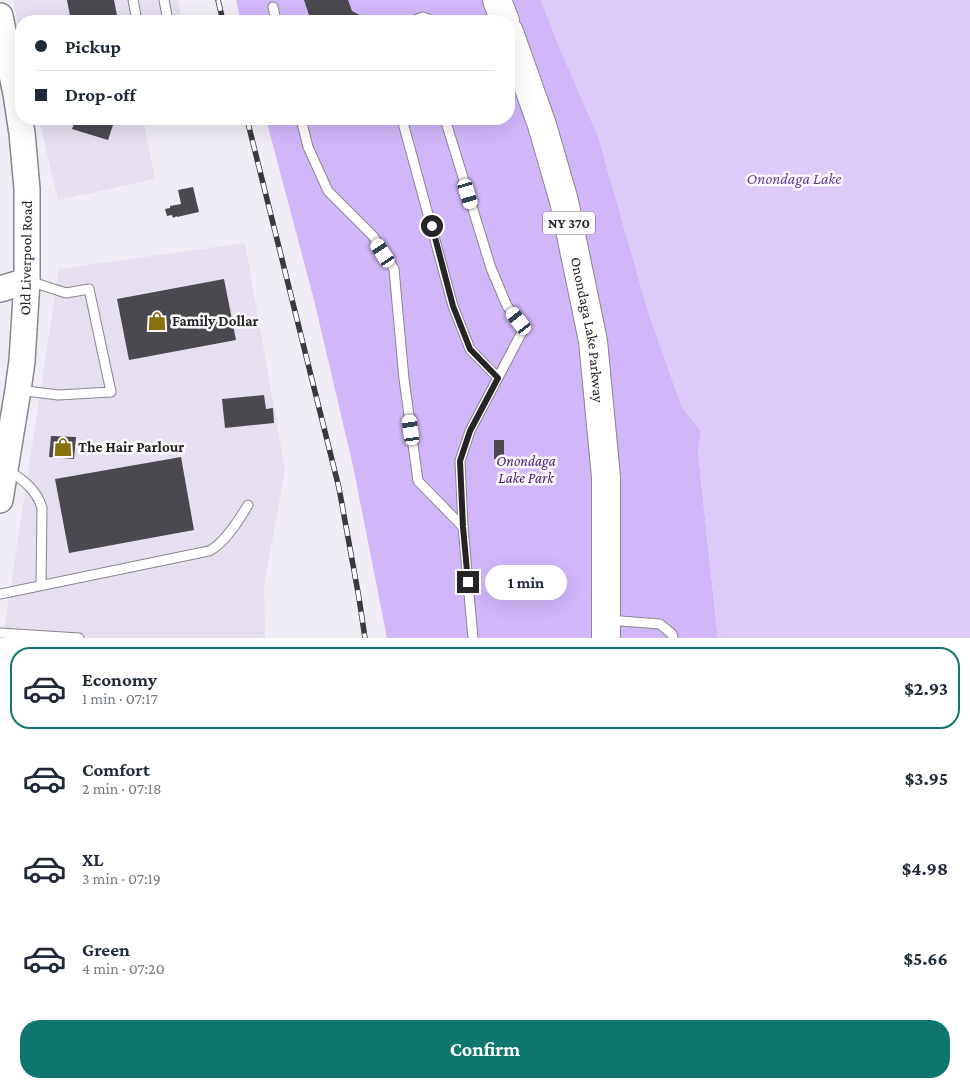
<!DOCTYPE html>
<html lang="en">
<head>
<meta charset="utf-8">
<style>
  body { margin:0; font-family:"Crimson Pro",serif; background:#f2f2f3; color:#1f2937; height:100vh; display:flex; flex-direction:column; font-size:19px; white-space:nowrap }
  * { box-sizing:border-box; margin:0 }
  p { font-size:16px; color:#747a83 }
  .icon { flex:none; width:28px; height:28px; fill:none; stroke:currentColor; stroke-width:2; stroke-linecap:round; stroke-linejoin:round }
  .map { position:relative; height:638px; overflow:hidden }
  .side { display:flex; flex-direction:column; background:#fff; flex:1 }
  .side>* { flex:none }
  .banner { position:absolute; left:15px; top:15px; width:500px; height:110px; border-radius:20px; box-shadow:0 5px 20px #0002; display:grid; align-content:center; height:110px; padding:0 20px; background:#fff }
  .end { position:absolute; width:22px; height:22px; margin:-11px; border:6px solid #252427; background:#fff; box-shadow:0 0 0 2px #fff }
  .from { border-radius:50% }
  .bubble { position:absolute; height:35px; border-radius:18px; background:#fff; box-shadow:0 5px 20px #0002; font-size:16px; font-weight:700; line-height:35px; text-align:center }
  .car { position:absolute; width:15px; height:30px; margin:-15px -8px; border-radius:6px; box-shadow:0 0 4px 1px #0007; background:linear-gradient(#fff 24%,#345 0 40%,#fff 0 76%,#345 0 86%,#fff 0) }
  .banner b { display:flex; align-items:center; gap:18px; height:48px; font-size:19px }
  .banner b+b { border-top:1px solid #e0e1e3 }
  .banner i { width:12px; height:12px; background:#1f2937 }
  ul { padding:9px 0 0; list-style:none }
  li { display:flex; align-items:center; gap:15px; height:82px; margin:0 10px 8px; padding:0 10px; border:2px solid transparent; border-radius:20px }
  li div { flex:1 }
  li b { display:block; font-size:19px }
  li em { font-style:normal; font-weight:700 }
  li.current { border-color:#0f766e }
  li>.icon { width:45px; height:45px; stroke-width:1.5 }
  .action { display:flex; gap:10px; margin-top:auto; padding:10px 20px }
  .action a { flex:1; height:58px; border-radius:20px; background:#0f766e; color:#fff; font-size:20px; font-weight:700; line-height:58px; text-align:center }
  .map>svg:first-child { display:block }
  .built { fill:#e5dfef }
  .green { fill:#d1b7fa }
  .water { fill:#dccbf9 }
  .building { fill:#4b4950 }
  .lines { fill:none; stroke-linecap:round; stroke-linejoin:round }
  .lane-casing { stroke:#88868e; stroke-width:11 }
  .secondary-casing { stroke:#88868e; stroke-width:28 }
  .primary-casing { stroke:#88868e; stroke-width:30 }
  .lane { stroke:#fff; stroke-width:9 }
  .secondary { stroke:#fff; stroke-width:25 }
  .primary { stroke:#fff; stroke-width:28 }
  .rail-casing { stroke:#3a393c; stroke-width:5.5 }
  .rail { stroke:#fdfbff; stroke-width:4; stroke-dasharray:11; stroke-linecap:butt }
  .route { stroke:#252427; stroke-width:6 }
  .labels { text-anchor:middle; stroke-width:5; stroke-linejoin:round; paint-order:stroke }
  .shield { fill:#fdfbff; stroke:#666468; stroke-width:1 }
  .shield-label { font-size:14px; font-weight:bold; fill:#252427 }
  .street-label { font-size:15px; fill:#252427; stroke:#fdfbff }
  .poi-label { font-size:15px; font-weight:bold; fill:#252427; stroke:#fdfbff; text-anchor:start }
  .park-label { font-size:15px; font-style:italic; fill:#461a71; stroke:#fdfbff }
  .water-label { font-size:16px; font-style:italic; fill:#653d95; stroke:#fdfbff }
</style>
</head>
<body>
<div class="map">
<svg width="970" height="638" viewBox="0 0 970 638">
  <rect width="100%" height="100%" fill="#f0edf6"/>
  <g class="built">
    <polygon points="13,0 178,0 182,21 21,21 21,37"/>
    <polygon points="39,119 143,119 155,179 58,200"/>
    <polygon points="245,243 285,470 264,586 265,638 3,638 59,269"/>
  </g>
  <polygon class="green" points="236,0 541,0 559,46 598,136 648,311 682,407 701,431 698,452 718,638 387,638 353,466 314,300 266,119 509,119 509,21 241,21"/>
  <polygon class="water" points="541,0 970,0 970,638 718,638 698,452 701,431 682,407 648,311 598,136 559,46"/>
  <g class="building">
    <polygon points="67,0 114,0 118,21 71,21"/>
    <polygon points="304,0 348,0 352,11 371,21 311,21"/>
    <polygon points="76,119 105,119 114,122 108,140 72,129"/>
    <polygon points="193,187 199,212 177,217 177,216 173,218 172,215 167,216 165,209 170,208 170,206 181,204 178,190"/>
    <polygon points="224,279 236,340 129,360 117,299"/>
    <polygon points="264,395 266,409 273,408 274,423 225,428 222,399"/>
    <polygon points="51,436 76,437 74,459 49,457"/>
    <rect x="494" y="440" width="10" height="19"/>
    <polygon points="181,457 194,530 69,553 55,479"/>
  </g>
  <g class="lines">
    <g class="lane-casing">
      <g id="lane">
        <polyline points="133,0 137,21"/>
        <polyline points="164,0 168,21"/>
        <polyline points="273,7 276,21"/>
        <polyline points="412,21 423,17 433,21"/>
        <polyline points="301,119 308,147 328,191 373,236 394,269 404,379 418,481 463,527"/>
        <polyline points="402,119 453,306 470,349 498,378"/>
        <polyline points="445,119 491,268 507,306 519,321 522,332 470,431 460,461 463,527 473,638"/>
        <polyline points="18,390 58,395 111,392 89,289 66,293 29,281"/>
        <path d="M8,470C23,480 37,490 42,508L41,585"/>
        <path d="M0,594L199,553C202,552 207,552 211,550C226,541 239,520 248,505"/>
        <polyline points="608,620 660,624 672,634 673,638"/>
        <polyline points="0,633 79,638"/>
      </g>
    </g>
    <g class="secondary-casing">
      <g id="secondary">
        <polyline points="0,16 16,94 22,133 27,189 27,281 22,361 18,390 0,500"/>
        <polyline points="0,289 27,281"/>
      </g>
    </g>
    <g class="primary-casing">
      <g id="primary">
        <polyline points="497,0 505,21"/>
        <path id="s1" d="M509,32L542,125L564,201L593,341L606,477V638"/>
      </g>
    </g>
    <use href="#lane" class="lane"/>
    <use href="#secondary" class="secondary"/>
    <use href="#primary" class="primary"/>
    <g class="rail-casing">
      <g id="rail">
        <polyline points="218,0 223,21"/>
        <polyline points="247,119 339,488 359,598 365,638"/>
      </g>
    </g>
    <use href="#rail" class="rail"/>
  </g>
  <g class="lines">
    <polyline class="route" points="432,226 453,306 470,349 498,378 470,431 460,461 463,527 468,582"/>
  </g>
  <defs>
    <g id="shop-bare" transform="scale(1.5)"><path d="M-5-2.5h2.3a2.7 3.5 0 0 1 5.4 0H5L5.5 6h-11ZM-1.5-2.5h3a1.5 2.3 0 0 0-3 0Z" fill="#886f0f" stroke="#fdfbff" stroke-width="2.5" paint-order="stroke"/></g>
  </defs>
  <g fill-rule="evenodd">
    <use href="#shop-bare" x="157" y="321"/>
    <use href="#shop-bare" x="63" y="447"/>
  </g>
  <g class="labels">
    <rect class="shield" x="543" y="211.5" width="52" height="23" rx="4"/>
    <g class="shield-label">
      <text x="569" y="228">NY 370</text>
    </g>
    <g class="street-label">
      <text transform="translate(26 258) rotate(-89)" y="5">Old Liverpool Road</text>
      <text dy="5" stroke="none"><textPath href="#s1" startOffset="309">Onondaga Lake Parkway</textPath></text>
    </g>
    <g class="poi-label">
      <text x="172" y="326">Family Dollar</text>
      <text x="78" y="452">The Hair Parlour</text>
    </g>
    <g class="park-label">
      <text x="526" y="466">Onondaga<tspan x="526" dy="17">Lake Park</tspan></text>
    </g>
    <g class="water-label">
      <text x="794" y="184">Onondaga Lake</text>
    </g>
  </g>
</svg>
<i class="end from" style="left:432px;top:226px"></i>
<i class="end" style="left:468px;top:582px"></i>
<div class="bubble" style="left:485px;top:565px;width:82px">1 min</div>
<i class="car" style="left:468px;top:194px;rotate:163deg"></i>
<i class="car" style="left:383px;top:253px;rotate:327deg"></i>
<i class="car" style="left:519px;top:321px;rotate:322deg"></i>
<i class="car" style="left:411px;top:430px;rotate:352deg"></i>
<div class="banner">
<b><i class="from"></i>Pickup</b>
<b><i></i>Drop-off</b>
</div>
</div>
<section class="side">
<ul>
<li class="current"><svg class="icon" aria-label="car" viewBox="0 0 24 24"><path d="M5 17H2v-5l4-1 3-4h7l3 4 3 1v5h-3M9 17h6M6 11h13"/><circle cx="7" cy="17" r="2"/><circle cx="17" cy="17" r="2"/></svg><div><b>Economy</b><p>1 min · 07:17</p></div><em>$2.93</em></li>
<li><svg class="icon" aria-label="car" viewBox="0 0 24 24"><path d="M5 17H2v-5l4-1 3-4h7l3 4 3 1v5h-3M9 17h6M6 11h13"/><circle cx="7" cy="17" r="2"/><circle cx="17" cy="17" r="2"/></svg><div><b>Comfort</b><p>2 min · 07:18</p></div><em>$3.95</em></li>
<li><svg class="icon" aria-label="car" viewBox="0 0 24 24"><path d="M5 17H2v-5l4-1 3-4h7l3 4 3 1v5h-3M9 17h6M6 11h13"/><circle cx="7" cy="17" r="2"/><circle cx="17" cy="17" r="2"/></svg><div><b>XL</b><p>3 min · 07:19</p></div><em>$4.98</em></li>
<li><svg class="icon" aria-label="car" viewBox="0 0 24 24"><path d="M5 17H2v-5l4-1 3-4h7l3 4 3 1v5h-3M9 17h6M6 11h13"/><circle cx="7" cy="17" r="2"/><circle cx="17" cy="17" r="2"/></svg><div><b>Green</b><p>4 min · 07:20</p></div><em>$5.66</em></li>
</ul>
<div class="action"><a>Confirm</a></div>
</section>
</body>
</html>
